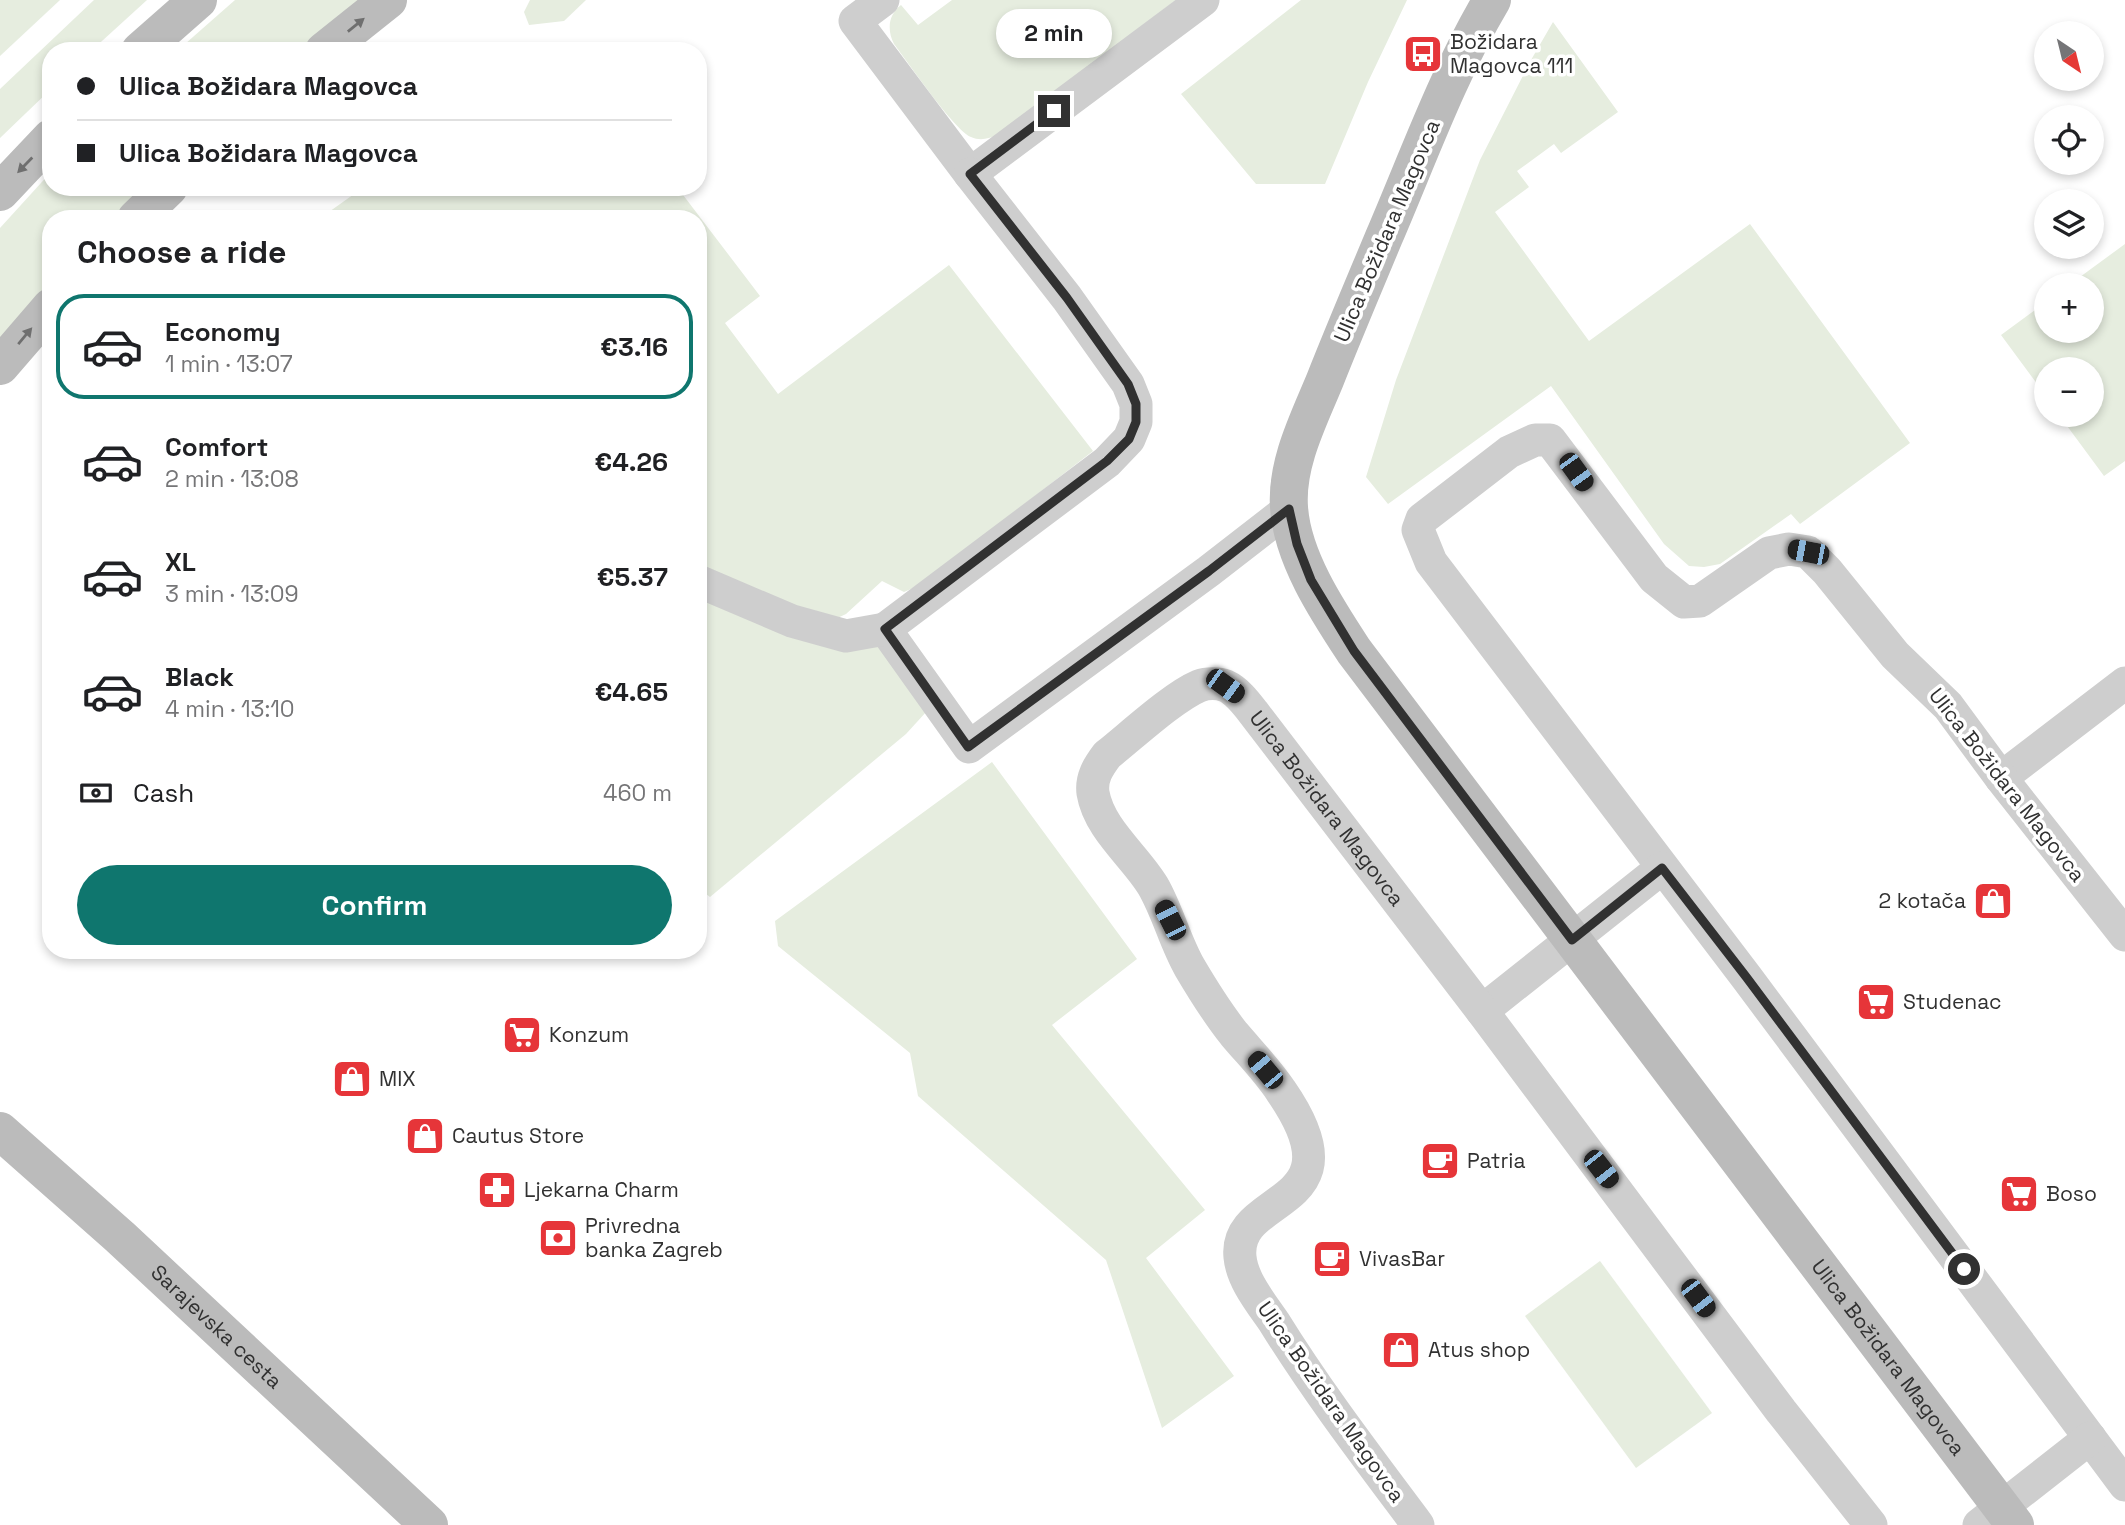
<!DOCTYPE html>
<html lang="en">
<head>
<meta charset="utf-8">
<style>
  body { margin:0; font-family:"Space Grotesk",sans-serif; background:#f2f2f2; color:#202124; height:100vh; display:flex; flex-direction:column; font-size:26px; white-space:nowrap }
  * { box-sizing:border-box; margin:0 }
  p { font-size:23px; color:#757577 }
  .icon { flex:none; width:38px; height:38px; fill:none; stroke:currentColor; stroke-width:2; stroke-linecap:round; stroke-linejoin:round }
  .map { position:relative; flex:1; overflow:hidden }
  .side { position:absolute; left:42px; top:210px; width:665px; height:749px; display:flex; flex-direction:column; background:#fff; border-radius:28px; box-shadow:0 4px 10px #0003 }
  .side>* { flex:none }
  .guide { position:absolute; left:42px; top:42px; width:665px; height:154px; border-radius:28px; box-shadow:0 4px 10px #0003; display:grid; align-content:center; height:154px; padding:0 35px; background:#fff }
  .needle { width:46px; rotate:145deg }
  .fabs { position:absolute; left:2034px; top:21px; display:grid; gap:14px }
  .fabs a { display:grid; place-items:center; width:70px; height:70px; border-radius:50%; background:#fff; box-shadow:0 4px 10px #0003; font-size:35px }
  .end { position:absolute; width:32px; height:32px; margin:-16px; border:9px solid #313131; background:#fff; box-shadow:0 0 0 4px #fff }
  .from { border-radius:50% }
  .bubble { position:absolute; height:49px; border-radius:24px; background:#fff; box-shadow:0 4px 10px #0003; font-size:23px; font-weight:800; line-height:49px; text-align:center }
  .car { position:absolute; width:21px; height:42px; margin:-21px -10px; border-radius:9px; box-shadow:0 0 5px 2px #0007; background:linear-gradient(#222 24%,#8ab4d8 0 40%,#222 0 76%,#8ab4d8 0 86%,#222 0) }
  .guide b { display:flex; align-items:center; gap:24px; height:66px; font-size:26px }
  .guide b+b { border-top:2px solid #e0e0e0 }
  .guide i { width:18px; height:18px; background:#202124 }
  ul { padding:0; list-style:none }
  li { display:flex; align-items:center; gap:21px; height:105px; margin:0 14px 10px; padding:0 21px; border:4px solid transparent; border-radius:28px }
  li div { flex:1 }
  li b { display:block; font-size:26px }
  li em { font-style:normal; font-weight:800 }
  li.active { border-color:#0f766e }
  li>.icon { width:63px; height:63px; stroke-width:1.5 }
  h2 { padding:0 35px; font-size:32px; line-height:84px }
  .pay { display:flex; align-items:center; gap:18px; height:77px; padding:0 35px; font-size:26px }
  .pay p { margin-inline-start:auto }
  .button { display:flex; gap:14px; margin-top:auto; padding:14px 35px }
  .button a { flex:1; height:80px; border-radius:42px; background:#0f766e; color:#fff; font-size:28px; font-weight:800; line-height:80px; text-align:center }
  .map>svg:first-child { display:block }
  .green { fill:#e6eddf }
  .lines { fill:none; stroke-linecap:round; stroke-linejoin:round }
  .street { stroke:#cecece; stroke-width:33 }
  .secondary { stroke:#bbb; stroke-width:38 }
  .oneway { fill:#6f6f6f }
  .route { stroke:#313131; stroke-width:9 }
  .labels { text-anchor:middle; stroke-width:7; stroke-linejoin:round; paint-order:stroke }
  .poi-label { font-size:21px; fill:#313131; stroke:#fff; text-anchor:start }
  .street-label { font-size:21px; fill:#313131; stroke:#fff }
</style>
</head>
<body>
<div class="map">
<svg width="2125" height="1525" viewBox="0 0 2125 1525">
  <rect width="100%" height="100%" fill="#fff"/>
  <g class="green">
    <polygon points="0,0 60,0 0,56"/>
    <polygon points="94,0 147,0 91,51 51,51 51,89 0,138 0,89"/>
    <polygon points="235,0 362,0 300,51 177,51"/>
    <polygon points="530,0 586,0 564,21 529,25 524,12"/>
    <path d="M952,0H1176L997,135C988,139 980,141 971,137C954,130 908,62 894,44C887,30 888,15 901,5L918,25Z"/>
    <polygon points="1301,0 1407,0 1368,82 1325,184 1256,184 1181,94"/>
    <polygon points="1553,22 1618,112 1561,153 1554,144 1517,171 1529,187 1495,212 1589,341 1750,224 1910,443 1800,524 1791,514 1720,564 1704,567 1689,566 1664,544 1551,386 1388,504 1366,477 1396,380 1480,160 1531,60"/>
    <polygon points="51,172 51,187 148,187 116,219 51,219 51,287 0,343 0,228"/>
    <polygon points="364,187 677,187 760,296 725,323 778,394 949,265 1093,451 920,585 904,592 882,581 846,614 831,621 797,610 698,564 698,219 319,219"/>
    <polygon points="2125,244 2125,461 2104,476 2059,415 2091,415 2091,369 2046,369 2046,396 2001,335 2046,302 2046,331 2091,331 2091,285 2069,285"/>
    <polygon points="698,589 879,645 927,711 906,734 710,897 698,888"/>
    <polygon points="992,762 1137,959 1052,1025 1205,1210 1146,1258 1234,1376 1162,1428 1106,1260 918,1096 910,1053 778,946 775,921"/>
    <polygon points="1600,1261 1712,1413 1636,1468 1525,1316"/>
  </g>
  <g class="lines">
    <g class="street">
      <polyline points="883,0 855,21 970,174 1203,0"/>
      <polyline points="970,174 1067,298 1128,384 1136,404 1136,422 1129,439 1107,462 885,629 969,747 1209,571 1289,509"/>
      <polyline points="698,581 792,621 846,636 885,629"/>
      <polyline points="2001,778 2125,683"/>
      <polyline points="2125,935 2001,778 1948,706 1895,655 1827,571 1808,552 1789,549 1769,553 1700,601 1684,602 1654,578 1550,440 1535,440 1509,452 1422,519 1418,530 1431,562 1747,978 2125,1485"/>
      <polyline points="1482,1011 1662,868"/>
      <path id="s1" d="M1418,1525C1368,1458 1318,1393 1274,1322C1261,1303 1242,1280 1240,1257C1233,1191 1364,1211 1281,1091C1268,1071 1250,1053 1234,1034C1218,1014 1203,990 1190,968C1175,942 1168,912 1153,886C1135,856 1099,829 1093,793C1091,778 1098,767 1107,755C1131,736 1173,697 1199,686C1207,683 1218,683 1226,686C1237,691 1246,703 1253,712L1482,1011L1781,1411L1871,1525"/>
      <polyline points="1979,1525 2090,1438"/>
    </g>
    <g class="secondary">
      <path id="s2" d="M1492,0C1448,74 1418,158 1384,237C1364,285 1344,332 1325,380C1309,419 1286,463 1289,507C1292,557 1327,610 1354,651L2015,1525"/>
      <polyline points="140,51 198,0"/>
      <polyline points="324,51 388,0"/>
      <polyline points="0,192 51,138"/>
      <polyline points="136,219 169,187"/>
      <polyline points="0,366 51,307"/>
      <path id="s3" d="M0,1131L120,1237L429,1525"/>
    </g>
  </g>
  <defs><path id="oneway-solid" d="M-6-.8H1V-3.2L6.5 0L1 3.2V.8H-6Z" transform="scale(1.75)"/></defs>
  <g class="oneway">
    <use href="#oneway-solid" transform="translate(356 25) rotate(-39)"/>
    <use href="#oneway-solid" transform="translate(25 165) rotate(134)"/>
    <use href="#oneway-solid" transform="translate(25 336) rotate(-50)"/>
  </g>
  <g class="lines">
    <polyline class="route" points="1054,111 970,174 1067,298 1128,384 1136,404 1136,422 1129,439 1107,461 885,629 968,747 1209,571 1289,509 1297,544 1311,580 1354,651 1572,940 1662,868 1747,978 1964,1269"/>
  </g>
  <defs>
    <g id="bus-square" transform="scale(2.0125)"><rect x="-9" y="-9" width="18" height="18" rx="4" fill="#e63539" stroke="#fff"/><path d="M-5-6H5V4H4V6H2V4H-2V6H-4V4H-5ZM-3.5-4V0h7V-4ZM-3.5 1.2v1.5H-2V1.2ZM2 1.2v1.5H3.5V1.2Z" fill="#fff"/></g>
    <g id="shop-square" transform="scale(2.0125)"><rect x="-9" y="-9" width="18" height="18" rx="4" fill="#e63539" stroke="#fff"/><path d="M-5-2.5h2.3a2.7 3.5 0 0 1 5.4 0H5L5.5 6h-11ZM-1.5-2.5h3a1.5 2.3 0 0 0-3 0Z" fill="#fff"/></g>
    <g id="supermarket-square" transform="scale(2.0125)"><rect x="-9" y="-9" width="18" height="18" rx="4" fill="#e63539" stroke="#fff"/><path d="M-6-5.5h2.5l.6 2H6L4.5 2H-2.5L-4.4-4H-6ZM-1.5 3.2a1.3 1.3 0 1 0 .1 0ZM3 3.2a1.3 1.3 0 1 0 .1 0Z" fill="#fff"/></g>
    <g id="cafe-square" transform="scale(2.0125)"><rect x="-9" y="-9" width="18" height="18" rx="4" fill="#e63539" stroke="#fff"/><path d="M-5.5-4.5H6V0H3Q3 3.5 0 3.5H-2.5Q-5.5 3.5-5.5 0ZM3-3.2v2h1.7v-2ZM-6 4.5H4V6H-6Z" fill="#fff"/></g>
    <g id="pharmacy-square" transform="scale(2.0125)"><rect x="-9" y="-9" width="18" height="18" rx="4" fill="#e63539" stroke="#fff"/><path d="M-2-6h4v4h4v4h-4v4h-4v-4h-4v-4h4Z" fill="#fff"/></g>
    <g id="bank-square" transform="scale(2.0125)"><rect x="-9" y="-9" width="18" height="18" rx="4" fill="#e63539" stroke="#fff"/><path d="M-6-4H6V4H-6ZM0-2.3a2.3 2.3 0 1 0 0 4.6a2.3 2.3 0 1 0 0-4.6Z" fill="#fff"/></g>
  </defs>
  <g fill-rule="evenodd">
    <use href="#bus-square" x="1423" y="54"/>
    <use href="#shop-square" x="1993" y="901"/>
    <use href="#supermarket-square" x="1876" y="1002"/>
    <use href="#supermarket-square" x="522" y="1035"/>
    <use href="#shop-square" x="352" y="1079"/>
    <use href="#shop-square" x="425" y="1136"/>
    <use href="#cafe-square" x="1440" y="1161"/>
    <use href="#pharmacy-square" x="497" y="1190"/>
    <use href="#supermarket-square" x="2019" y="1194"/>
    <use href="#bank-square" x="558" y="1238"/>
    <use href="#cafe-square" x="1332" y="1259"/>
    <use href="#shop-square" x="1401" y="1350"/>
  </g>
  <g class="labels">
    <g class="poi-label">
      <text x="1450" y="49">Božidara<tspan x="1450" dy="24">Magovca 111</tspan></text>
      <text x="1966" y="908" text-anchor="end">2 kotača</text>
      <text x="1903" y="1009">Studenac</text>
      <text x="549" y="1042">Konzum</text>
      <text x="379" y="1086">MIX</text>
      <text x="452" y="1143">Cautus Store</text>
      <text x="1467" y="1168">Patria</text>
      <text x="524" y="1197">Ljekarna Charm</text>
      <text x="2046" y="1201">Boso</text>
      <text x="585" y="1233">Privredna<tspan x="585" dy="24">banka Zagreb</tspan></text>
      <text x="1359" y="1266">VivasBar</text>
      <text x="1428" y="1357">Atus shop</text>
    </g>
    <g class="street-label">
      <text transform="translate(1387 231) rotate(-67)" y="7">Ulica Božidara Magovca</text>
      <text transform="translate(2007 785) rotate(52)" y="7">Ulica Božidara Magovca</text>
      <text dy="7" stroke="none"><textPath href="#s1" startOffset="1222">Ulica Božidara Magovca</textPath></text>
      <text dy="7" stroke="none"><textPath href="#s3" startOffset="292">Sarajevska cesta</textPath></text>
      <text dy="7" stroke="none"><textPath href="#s2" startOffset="1594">Ulica Božidara Magovca</textPath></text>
      <text transform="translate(1331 1402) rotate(55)" y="7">Ulica Božidara Magovca</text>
    </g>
  </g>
</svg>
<div class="fabs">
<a><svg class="needle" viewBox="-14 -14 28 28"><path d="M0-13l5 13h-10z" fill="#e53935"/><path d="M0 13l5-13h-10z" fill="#757577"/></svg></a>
<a><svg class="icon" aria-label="locate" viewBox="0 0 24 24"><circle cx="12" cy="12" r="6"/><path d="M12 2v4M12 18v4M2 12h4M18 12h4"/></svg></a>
<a><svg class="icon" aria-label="layers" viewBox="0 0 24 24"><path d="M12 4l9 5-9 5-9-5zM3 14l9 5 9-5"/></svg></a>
<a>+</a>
<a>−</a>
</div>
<i class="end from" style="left:1964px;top:1269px"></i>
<i class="end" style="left:1054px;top:111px"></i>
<div class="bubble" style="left:996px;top:9px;width:116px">2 min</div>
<i class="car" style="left:1576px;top:472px;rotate:144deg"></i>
<i class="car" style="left:1808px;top:552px;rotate:281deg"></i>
<i class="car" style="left:1225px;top:686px;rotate:126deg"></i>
<i class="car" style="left:1170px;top:920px;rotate:333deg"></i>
<i class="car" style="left:1265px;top:1070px;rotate:320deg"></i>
<i class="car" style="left:1601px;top:1169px;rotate:142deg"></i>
<i class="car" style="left:1698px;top:1298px;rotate:143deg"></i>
<div class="guide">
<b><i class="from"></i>Ulica Božidara Magovca</b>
<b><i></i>Ulica Božidara Magovca</b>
</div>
<section class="side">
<h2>Choose a ride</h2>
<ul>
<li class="active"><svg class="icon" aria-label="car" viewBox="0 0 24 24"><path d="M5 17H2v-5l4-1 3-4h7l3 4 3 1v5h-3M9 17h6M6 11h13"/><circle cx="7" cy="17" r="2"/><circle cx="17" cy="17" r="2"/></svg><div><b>Economy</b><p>1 min · 13:07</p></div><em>€3.16</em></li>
<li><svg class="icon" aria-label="car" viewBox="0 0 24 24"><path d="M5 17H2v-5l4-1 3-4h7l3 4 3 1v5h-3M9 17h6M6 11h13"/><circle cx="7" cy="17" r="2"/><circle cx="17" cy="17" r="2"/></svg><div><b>Comfort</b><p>2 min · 13:08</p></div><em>€4.26</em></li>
<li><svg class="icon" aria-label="car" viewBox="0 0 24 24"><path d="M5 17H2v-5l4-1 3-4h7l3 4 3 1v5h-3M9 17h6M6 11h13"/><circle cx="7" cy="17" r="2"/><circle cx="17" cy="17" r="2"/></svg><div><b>XL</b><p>3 min · 13:09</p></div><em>€5.37</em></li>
<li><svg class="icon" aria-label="car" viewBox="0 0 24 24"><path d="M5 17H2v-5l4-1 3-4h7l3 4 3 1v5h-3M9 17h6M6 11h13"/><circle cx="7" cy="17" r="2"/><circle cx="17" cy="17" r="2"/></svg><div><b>Black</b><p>4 min · 13:10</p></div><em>€4.65</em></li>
</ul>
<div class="pay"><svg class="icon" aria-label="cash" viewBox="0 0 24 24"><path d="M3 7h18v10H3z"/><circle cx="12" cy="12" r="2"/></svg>Cash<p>460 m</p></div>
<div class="button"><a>Confirm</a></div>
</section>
</div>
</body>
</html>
